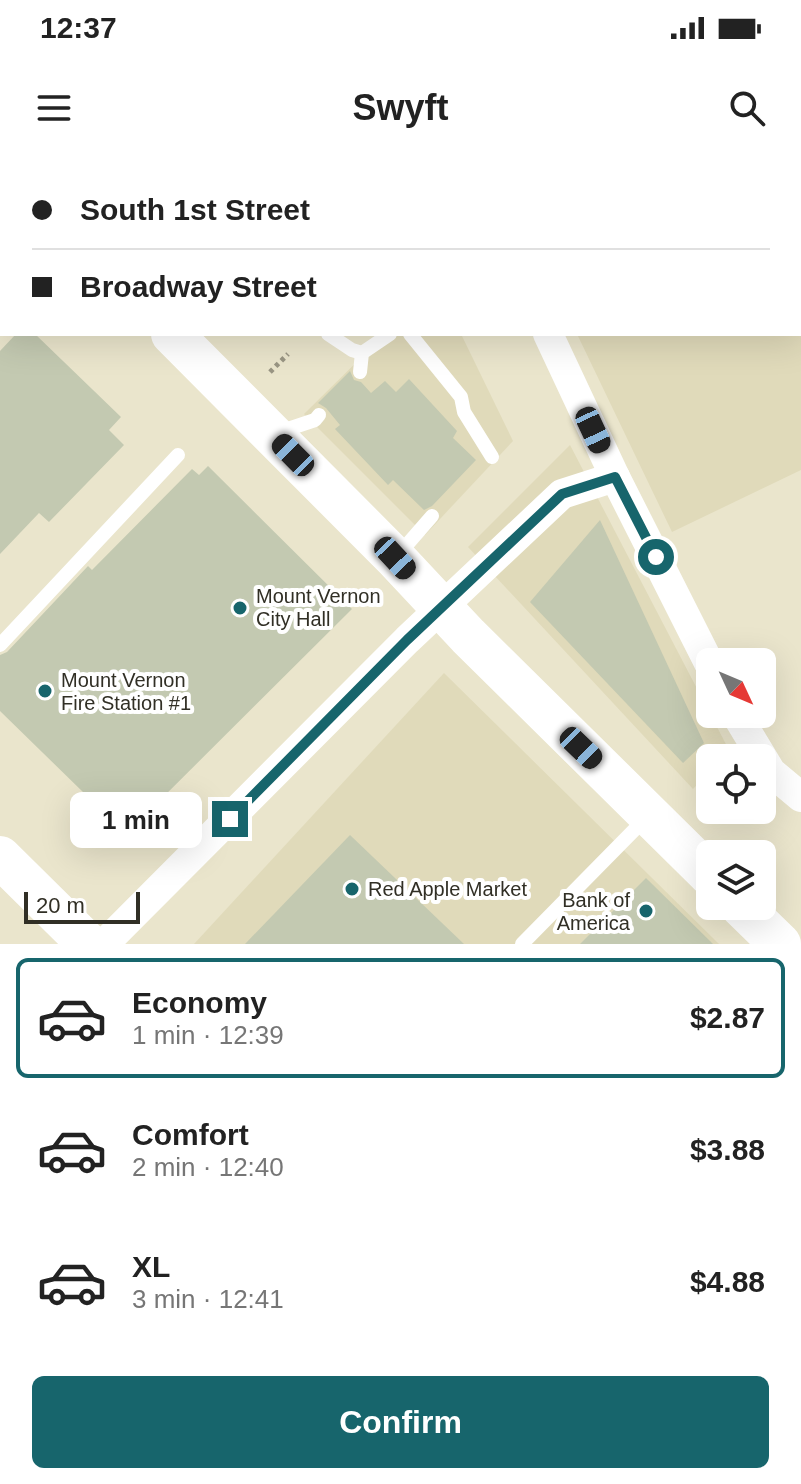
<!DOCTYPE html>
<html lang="en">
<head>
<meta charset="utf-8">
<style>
  body { margin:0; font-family:Helvetica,sans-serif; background:#f6f6f6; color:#222; height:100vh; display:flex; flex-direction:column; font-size:30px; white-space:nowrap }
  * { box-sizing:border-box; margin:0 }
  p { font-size:26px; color:#767676 }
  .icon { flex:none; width:44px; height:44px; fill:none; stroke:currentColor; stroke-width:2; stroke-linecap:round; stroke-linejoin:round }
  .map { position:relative; height:784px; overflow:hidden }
  .sheet { display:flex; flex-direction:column; background:#fff; flex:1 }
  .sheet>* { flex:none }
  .top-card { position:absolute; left:0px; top:0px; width:802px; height:176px; box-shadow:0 8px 32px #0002; display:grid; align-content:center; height:176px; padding:0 32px; background:#fff }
  .needle { width:52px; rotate:134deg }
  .fabs { position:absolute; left:696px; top:488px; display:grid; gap:16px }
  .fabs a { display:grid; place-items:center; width:80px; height:80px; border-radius:12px; background:#fff; box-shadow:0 8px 32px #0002; font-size:40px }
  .scale { position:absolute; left:24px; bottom:20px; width:116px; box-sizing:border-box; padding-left:8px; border:4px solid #312f25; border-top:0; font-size:22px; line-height:28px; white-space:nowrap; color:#312f25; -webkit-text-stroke:6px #fff; paint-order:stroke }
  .end { position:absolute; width:36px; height:36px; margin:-18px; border:10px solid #17656c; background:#fff; box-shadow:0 0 0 4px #fff }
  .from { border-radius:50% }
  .bubble { position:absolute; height:56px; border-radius:12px; background:#fff; box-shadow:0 8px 32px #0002; font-size:26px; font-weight:700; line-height:56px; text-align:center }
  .car { position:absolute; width:24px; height:48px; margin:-24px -12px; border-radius:10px; box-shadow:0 0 6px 2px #0007; background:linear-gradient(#222 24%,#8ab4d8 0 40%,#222 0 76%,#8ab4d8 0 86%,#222 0) }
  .top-card b { display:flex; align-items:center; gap:28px; height:76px; font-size:30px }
  .top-card b+b { border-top:2px solid #e0e0e0 }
  .top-card i { width:20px; height:20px; background:#222 }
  ul { padding:14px 0 0; list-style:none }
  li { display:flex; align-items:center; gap:24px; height:120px; margin:0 16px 12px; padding:0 16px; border:4px solid transparent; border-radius:12px }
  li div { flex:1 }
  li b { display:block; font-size:30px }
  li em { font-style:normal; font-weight:700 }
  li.current { border-color:#17656c }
  li>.icon { width:72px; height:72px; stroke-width:1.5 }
  .button { display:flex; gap:16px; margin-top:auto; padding:16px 32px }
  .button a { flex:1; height:92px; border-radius:12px; background:#17656c; color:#fff; font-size:32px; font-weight:700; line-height:92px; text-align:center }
  .status { display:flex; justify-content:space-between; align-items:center; height:56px; padding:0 40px; background:#fff; direction:ltr }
  .status svg { height:22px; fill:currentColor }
  header { display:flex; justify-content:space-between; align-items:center; height:104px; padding:0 32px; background:#fff; font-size:36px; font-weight:700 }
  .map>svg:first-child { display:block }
  .built { fill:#e0daba }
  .building { fill:#c3c9b1 }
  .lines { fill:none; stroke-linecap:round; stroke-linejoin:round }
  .path { stroke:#999583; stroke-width:5; stroke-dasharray:4 4; stroke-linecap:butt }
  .lane { stroke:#fff; stroke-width:14 }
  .street { stroke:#fff; stroke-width:30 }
  .secondary { stroke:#fff; stroke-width:42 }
  .route { stroke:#17656c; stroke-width:10 }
  .poi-dot { fill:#17656c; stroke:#fff; stroke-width:3 }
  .labels { text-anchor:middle; stroke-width:8; stroke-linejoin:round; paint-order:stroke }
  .poi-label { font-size:20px; fill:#312f25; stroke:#fff; text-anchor:start }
</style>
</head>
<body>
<div class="status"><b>12:37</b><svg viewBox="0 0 49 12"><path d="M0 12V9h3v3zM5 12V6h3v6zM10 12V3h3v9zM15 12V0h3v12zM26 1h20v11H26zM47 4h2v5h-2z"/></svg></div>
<header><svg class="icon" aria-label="menu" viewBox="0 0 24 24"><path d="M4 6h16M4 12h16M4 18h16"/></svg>Swyft<svg class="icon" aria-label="search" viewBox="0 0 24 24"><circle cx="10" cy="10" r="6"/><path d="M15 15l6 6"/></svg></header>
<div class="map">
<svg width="801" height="784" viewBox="0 0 801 784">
  <rect width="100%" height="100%" fill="#eae5cc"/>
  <g class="built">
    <polygon points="494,0 801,0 801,310 672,372 577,174 800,174 800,2"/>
    <polygon points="385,174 461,174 513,281 425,375 304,254"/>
    <polygon points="570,285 729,590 721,598 710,598 710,611 693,629 468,387"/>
    <polygon points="444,513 719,784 194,784"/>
  </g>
  <g class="building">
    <polygon points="16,174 35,174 121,257 109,270 124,285 49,362 39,353 0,394 0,191"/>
    <polygon points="350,211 354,220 361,222 371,233 385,221 396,232 409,219 457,271 453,278 476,300 432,346 424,350 393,320 388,325 335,269 340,265 326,248 318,243"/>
    <polygon points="208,306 352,449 126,674 0,551 0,495 7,492 88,406 92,410 192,309 199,315"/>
    <polygon points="600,360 704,583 683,603 530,442"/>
    <polygon points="350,675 464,784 245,784"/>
    <polygon points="646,718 713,784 580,784"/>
  </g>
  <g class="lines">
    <g class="path">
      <polyline points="800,147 801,149"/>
      <polyline points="270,212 288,194"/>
    </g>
    <g class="lane">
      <polyline points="236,0 237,2"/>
      <polyline points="342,0 343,2"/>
      <polyline points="328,174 352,190 362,193"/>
      <polyline points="410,174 461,237 464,252 492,297"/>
      <polyline points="360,212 362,193 390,174"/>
      <polyline points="279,272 315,260 319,255"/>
      <polyline points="398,395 432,356"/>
      <polyline points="0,485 178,295"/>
      <polyline points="522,784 646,658"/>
    </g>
    <g class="street">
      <polyline points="468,0 469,2"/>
      <polyline points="75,2 77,0"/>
      <polyline points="0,75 2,73"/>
      <polyline points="548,174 615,317 710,505"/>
      <polyline points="736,554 771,612 801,637"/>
      <polyline points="104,784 407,480 562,334 615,317"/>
    </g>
    <g class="secondary">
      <polyline points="0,2 2,4"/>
      <polyline points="172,174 395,398 468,476 710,715"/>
      <polyline points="0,697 88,784"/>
      <polyline points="741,746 780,784"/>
    </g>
  </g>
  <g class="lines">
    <polyline class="route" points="230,659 407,480 562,334 615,317 656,397"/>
  </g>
  <g class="poi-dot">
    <circle cx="240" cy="448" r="8"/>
    <circle cx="45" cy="531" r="8"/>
    <circle cx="352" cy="729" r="8"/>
    <circle cx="646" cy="751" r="8"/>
  </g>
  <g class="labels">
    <g class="poi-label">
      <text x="256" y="443">Mount Vernon<tspan x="256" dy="23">City Hall</tspan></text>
      <text x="61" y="527">Mount Vernon<tspan x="61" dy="23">Fire Station #1</tspan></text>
      <text x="368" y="736">Red Apple Market</text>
      <text x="630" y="747" text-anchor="end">Bank of<tspan x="630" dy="23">America</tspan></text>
    </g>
  </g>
</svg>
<div class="fabs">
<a><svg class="needle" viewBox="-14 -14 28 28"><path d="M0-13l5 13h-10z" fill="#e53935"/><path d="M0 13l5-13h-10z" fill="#767676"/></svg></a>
<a><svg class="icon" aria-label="locate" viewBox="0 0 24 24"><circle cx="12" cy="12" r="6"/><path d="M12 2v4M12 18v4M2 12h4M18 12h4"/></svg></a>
<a><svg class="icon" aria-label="layers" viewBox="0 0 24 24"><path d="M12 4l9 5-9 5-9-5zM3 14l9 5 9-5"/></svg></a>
</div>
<div class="scale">20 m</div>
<i class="end from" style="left:656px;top:397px"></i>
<i class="end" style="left:230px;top:659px"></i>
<div class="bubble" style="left:70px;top:632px;width:132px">1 min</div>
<i class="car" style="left:593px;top:270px;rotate:155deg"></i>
<i class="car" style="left:293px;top:295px;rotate:315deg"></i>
<i class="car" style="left:395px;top:398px;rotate:137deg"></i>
<i class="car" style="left:581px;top:588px;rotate:134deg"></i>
<div class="top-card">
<b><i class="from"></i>South 1st Street</b>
<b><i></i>Broadway Street</b>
</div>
</div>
<section class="sheet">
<ul>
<li class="current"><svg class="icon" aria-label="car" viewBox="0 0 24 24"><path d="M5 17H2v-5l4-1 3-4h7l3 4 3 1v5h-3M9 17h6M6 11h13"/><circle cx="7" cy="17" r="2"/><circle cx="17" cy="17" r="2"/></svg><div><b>Economy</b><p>1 min · 12:39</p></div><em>$2.87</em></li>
<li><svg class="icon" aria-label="car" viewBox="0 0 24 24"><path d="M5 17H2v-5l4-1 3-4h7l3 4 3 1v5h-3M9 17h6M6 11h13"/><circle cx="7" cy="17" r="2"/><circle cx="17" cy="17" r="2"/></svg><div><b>Comfort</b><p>2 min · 12:40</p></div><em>$3.88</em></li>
<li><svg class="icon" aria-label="car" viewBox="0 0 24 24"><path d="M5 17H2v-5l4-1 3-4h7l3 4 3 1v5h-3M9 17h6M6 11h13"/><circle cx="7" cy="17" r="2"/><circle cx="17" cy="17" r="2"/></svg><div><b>XL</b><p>3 min · 12:41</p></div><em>$4.88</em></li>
</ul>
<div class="button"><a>Confirm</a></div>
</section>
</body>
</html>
